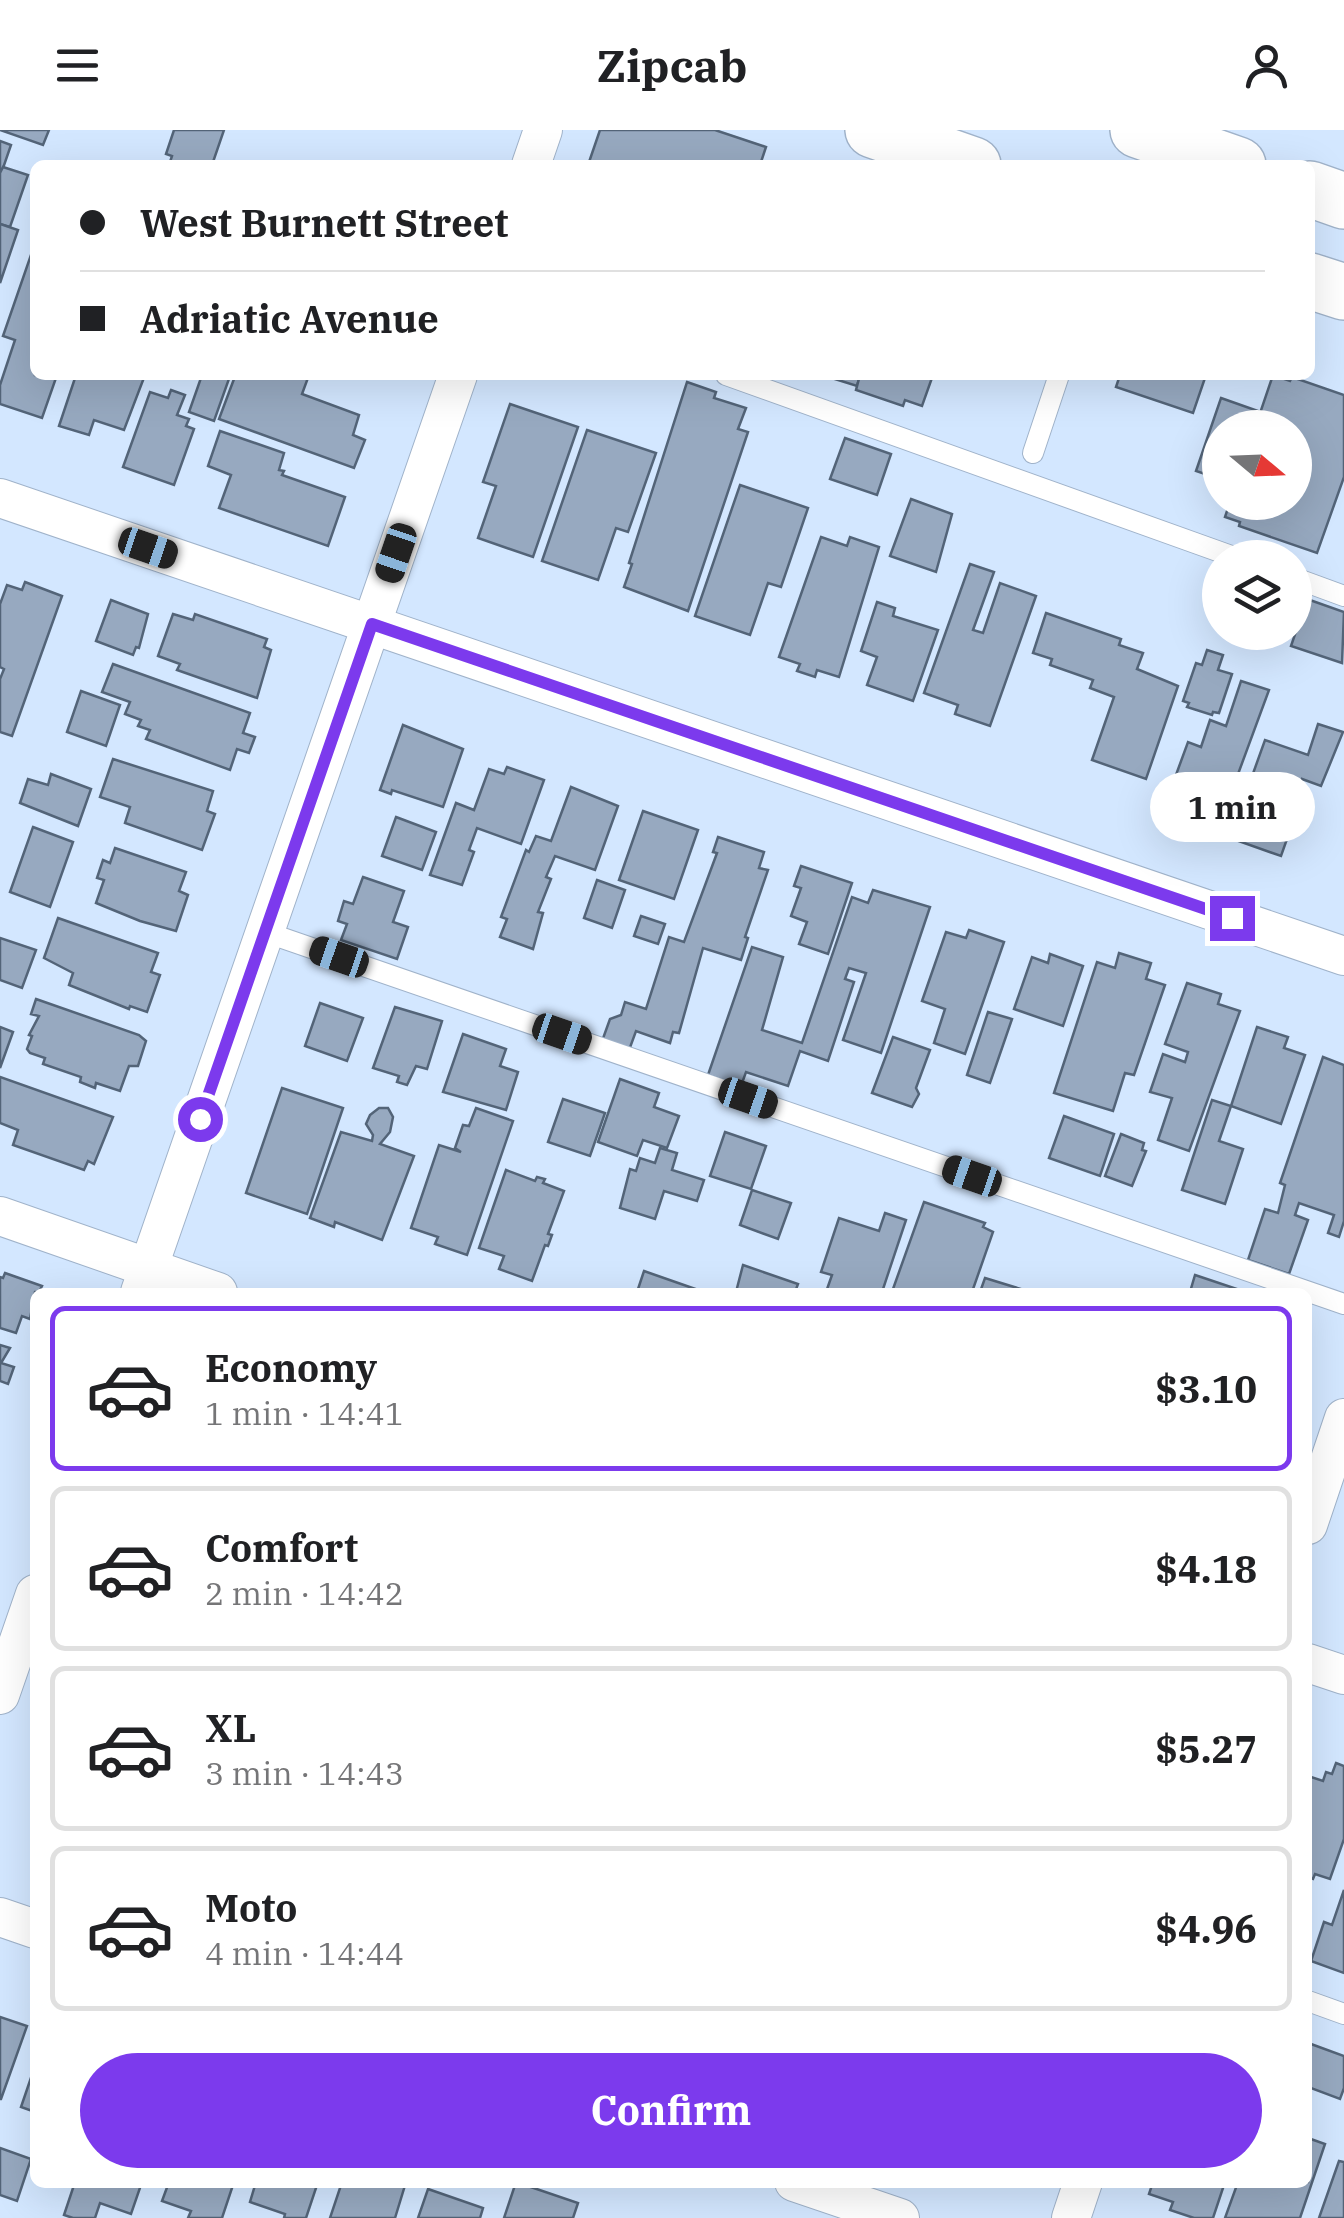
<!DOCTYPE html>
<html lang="en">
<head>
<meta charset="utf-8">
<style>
  body { margin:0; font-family:"IBM Plex Serif",serif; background:#f2f2f2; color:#202124; height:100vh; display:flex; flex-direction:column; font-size:38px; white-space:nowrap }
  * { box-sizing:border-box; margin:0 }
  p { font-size:32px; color:#757577 }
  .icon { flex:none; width:55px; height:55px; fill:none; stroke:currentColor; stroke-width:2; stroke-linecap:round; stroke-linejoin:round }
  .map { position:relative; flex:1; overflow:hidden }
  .details { position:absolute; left:30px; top:1158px; width:1282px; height:900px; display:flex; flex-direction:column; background:#fff; border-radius:15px; box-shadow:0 10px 40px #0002 }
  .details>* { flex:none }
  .guide { position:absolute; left:30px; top:30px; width:1285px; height:220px; border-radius:15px; box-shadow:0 10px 40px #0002; display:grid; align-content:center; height:220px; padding:0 50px; background:#fff }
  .needle { width:65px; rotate:109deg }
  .controls { position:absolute; left:1202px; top:280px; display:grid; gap:20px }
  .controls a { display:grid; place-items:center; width:110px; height:110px; border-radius:50%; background:#fff; box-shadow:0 10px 40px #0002; font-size:50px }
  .end { position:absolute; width:45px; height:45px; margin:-22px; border:12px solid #7c3aed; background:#fff; box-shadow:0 0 0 5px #fff }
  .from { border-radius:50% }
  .bubble { position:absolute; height:70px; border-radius:35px; background:#fff; box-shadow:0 10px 40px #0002; font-size:32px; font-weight:700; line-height:70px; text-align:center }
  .car { position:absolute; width:30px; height:60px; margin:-30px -15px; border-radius:12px; box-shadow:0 0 8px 2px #0007; background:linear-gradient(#222 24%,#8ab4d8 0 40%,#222 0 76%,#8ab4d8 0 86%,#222 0) }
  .guide b { display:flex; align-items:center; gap:35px; height:95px; font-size:38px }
  .guide b+b { border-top:2px solid #e0e0e0 }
  .guide i { width:25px; height:25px; background:#202124 }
  ul { padding:18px 0 0; list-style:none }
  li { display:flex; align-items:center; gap:30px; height:165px; margin:0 20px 15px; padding:0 30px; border:5px solid #e0e0e0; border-radius:15px }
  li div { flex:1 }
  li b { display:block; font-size:38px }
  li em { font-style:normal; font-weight:700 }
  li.on { border-color:#7c3aed }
  li>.icon { width:90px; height:90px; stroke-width:1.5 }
  .primary-button { display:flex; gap:20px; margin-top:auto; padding:20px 50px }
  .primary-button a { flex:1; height:115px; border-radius:60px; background:#7c3aed; color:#fff; font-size:40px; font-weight:700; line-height:115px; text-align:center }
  header { display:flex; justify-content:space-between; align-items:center; height:130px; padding:0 50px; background:#fff; font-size:45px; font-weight:700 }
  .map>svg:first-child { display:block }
  .building { fill:#97a9c0; stroke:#536478; stroke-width:2.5 }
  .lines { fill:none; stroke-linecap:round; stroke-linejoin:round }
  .service-casing { stroke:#a0b3ca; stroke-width:22 }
  .minor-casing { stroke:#a0b3ca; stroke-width:40 }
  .secondary-casing { stroke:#a0b3ca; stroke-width:58 }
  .service { stroke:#fff; stroke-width:20 }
  .minor { stroke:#fff; stroke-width:38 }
  .secondary { stroke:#fff; stroke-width:55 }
  .route { stroke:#7c3aed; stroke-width:12 }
</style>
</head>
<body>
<header><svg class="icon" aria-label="menu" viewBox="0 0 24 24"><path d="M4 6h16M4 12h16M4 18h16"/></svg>Zipcab<svg class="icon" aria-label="person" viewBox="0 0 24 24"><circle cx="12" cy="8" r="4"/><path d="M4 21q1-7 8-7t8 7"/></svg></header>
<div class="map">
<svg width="1344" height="2088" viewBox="0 0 1344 2088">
  <rect width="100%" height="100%" fill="#d3e7ff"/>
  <g class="building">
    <polygon points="0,0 49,0 43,15"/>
    <polygon points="174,0 224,0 212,35 169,35 172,26 166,24"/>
    <polygon points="600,0 715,0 766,17 760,35 588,35"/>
    <polygon points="0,11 11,15 1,44 0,43"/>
    <polygon points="3,37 28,45 10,97 0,94 0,43"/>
    <polygon points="0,94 18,100 0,153"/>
    <polygon points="32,122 35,123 35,245 57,245 42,288 0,274 0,255 15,210 3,206"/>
    <polygon points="76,245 145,245 124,300 94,290 89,305 59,296"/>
    <polygon points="202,245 230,246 214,291 189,282"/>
    <polygon points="232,245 309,245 302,264 359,285 353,305 365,310 354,338 219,289 234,249"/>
    <polygon points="822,245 860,245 857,256"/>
    <polygon points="860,245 933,245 922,276 905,270 903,276 856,260"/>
    <polygon points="1120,245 1206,245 1193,283 1116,257"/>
    <polygon points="1273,245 1290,251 1292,247 1344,265 1344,347 1317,423 1239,396 1240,392 1225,387 1230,372 1295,372 1295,298 1255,298"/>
    <polygon points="687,252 716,262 714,268 746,278 738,299 748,302 688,481 624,457 632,434 629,433"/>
    <polygon points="171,260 185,265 177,285 189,289 186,296 194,299 174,355 123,337 150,262 168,268"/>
    <polygon points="1221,268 1258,281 1252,298 1220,298 1220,349 1196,341"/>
    <polygon points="510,274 578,297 533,427 478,408 496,356 483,352"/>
    <polygon points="587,300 656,323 628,402 616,398 598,450 542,431"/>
    <polygon points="220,301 284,323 279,340 284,341 282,345 345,367 328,416 219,378 231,345 208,336"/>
    <polygon points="845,308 891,324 877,365 830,349"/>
    <polygon points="740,355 808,378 781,457 768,453 750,505 695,486"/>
    <polygon points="911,369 952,384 936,442 890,426"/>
    <polygon points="821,407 847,416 850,407 879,417 839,547 817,540 815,547 797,541 800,534 779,527"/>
    <polygon points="970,434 994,442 973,500 983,503 1000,453 1036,466 990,596 955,584 958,575 924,563"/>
    <polygon points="25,452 62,466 12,606 0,602 0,549 4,539 0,537 0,474 7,455 22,460"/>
    <polygon points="1307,469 1344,482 1342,533 1291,516"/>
    <polygon points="111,470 148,484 139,518 136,517 133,525 96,511"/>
    <polygon points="877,472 895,478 893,486 938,500 913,571 867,555 877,527 861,521"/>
    <polygon points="1046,483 1121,509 1119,515 1143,523 1137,539 1178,556 1146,649 1092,630 1114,567 1090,558 1093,550 1050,535 1052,529 1033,523"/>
    <polygon points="173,484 193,490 195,484 267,509 264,517 271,520 257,568 177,540 180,534 158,526"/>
    <polygon points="1207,520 1223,525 1218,540 1232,544 1219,583 1213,582 1212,585 1187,577 1189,573 1183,571 1196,533 1202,535"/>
    <polygon points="113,534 250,583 243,603 255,607 249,623 237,619 230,640 146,609 150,600 138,596 141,590 125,584 130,572 102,562"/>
    <polygon points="1241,551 1269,560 1220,693 1204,688 1201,697 1177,689 1180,680 1165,675 1188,612 1201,617 1210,590 1226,596"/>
    <polygon points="81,561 120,575 106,616 67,602"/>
    <polygon points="1318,594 1343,602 1321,656 1302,649 1296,674 1299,675 1281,726 1230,708 1265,610 1308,625"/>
    <polygon points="403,595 463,619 443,677 392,660 391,664 380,660"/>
    <polygon points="113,629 213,661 207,681 215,684 202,720 125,693 130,677 100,667"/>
    <polygon points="507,637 544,650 521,714 477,698 469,720 474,722 462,755 430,745 456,673 474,680 489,639 504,644"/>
    <polygon points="51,644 91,659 78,696 20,673 28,649 48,655"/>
    <polygon points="571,657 618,676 595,740 555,726 546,747 551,749 538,782 543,783 533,819 500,807 507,789 501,787 526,720 529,722 536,706 551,711"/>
    <polygon points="643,681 698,700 674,769 619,750"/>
    <polygon points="396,687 436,702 422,740 382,726"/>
    <polygon points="33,697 73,712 50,777 10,762"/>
    <polygon points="718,707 764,722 759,738 768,740 745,807 748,808 741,830 703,818 679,903 673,902 670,913 636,901 628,923 601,914 610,889 621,885 625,872 646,879 669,807 684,812 717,723 713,722"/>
    <polygon points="115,718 186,742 179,761 188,765 176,801 140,791 96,773 104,750 97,748 103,730 110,733"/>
    <polygon points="801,736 852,753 828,824 799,814 807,792 791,786 801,758 794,756"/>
    <polygon points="363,747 404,761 393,792 408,797 397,829 341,810 347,794 338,791 344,771 353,774"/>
    <polygon points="597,750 625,760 612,798 584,788"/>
    <polygon points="873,760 930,777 881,923 843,910 866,843 849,838 845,849 854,852 828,931 800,921 788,956 746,942 741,956 708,945 752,817 783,827 762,900 802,913 852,767 868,773"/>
    <polygon points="641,786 665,794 658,814 634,806"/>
    <polygon points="58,788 158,823 151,842 160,845 147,882 130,876 129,879 69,855 73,843 44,828"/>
    <polygon points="969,800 1004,812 965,924 934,913 945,879 922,871 946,802 966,808"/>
    <polygon points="0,808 36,820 22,858 0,850"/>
    <polygon points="1119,823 1151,833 1146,849 1165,855 1134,945 1125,943 1113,981 1054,963 1097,832 1115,838"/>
    <polygon points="1050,824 1083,836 1063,896 1014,879 1032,827 1048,833"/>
    <polygon points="1187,853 1221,864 1218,874 1240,881 1189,1021 1158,1010 1172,968 1150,962 1163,924 1185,932 1188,922 1165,914"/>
    <polygon points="36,869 139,905 146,911 138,936 129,936 120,961 96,953 95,958 80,952 81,947 43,934 45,928 30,923 27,919 32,906 29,905 39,886 31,884"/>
    <polygon points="320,873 363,888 347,931 305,916"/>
    <polygon points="395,877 442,891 427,939 416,936 407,955 397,952 399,946 373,938"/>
    <polygon points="988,882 1012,889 990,953 967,945"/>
    <polygon points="0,897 13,902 0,938"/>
    <polygon points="1257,897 1288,907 1284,918 1305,925 1281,994 1231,976"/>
    <polygon points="463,904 506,919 500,936 518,942 506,980 443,962"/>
    <polygon points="893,907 930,920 916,958 919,964 912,977 872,963"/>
    <polygon points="1323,927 1344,935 1344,1091 1339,1107 1328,1103 1334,1085 1299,1073 1295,1085 1308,1090 1289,1144 1248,1130 1265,1079 1278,1083 1285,1055 1280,1053"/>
    <polygon points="0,947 113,987 94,1034 88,1031 84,1040 13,1015 18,1000 0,993"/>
    <polygon points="620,949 659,963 654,977 679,986 667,1018 643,1010 637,1026 598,1012"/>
    <polygon points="282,958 343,978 307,1084 246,1063"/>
    <polygon points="563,969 605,983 590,1026 548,1012"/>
    <polygon points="1212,970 1231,976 1219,1011 1243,1019 1225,1074 1182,1060"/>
    <polygon points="379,978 388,978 393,987 390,1002 380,1014 414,1026 382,1110 335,1092 334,1097 310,1088 341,1002 372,1011 373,1005 366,994 370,985"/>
    <polygon points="476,978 513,991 467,1125 435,1114 438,1107 411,1098 439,1015 461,1022 455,1018 463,995 469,996"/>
    <polygon points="1064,986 1114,1004 1100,1046 1049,1028"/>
    <polygon points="725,1002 766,1016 751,1059 710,1046"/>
    <polygon points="1121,1004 1144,1013 1142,1020 1146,1021 1132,1056 1105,1046"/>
    <polygon points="660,1018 677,1023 672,1040 704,1050 697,1071 664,1061 655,1089 620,1078 630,1039 636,1041 640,1028 655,1033"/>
    <polygon points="506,1040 535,1051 537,1047 545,1049 543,1053 564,1061 548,1104 552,1105 548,1116 545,1115 532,1151 499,1139 504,1126 479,1118"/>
    <polygon points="752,1060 791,1073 778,1109 740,1095"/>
    <polygon points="924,1072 985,1093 983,1097 993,1102 972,1162 902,1162 893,1159"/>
    <polygon points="885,1083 906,1090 883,1159 885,1162 826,1162 832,1145 821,1142 839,1088 879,1101"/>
    <polygon points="743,1135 798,1154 795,1162 736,1162"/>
    <polygon points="644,1141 704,1162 637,1162"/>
    <polygon points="5,1143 42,1156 39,1162 35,1162 30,1189 22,1186 16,1203 0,1198 0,1147 3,1148"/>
    <polygon points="1195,1145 1237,1159 1236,1162 1190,1162"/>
    <polygon points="985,1148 1021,1159 1020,1162 980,1162"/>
    <polygon points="0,1215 10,1218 1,1233 14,1237 8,1254 0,1251"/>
    <polygon points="1336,1633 1344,1636 1344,1709 1330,1749 1315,1744 1313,1749 1308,1747 1308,1646 1323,1651 1326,1642 1332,1644"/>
    <polygon points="1344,1760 1344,1843 1311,1831 1324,1792 1332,1795"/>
    <polygon points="0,1887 27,1896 1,1969 0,1969"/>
    <polygon points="1311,1914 1344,1926 1344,1958 1340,1969 1308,1957 1308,1924"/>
    <polygon points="35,1936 35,1982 21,1977"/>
    <polygon points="1308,2008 1325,2014 1300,2088 1225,2088 1238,2052 1308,2052"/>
    <polygon points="0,2018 31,2029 17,2071 0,2065"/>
    <polygon points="1339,2031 1344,2032 1344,2088 1319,2088"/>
    <polygon points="75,2052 142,2052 131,2084 100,2073 95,2088 73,2088 64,2085"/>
    <polygon points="169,2052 234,2052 222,2088 188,2088 191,2081 162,2071"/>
    <polygon points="256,2052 318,2052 306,2088 284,2088 285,2084 250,2072"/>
    <polygon points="342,2052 406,2052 395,2088 330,2088"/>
    <polygon points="516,2052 578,2073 573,2088 504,2088"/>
    <polygon points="1153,2052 1225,2052 1213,2088 1194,2088 1170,2080 1173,2072 1149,2064"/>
    <polygon points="428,2059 483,2078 480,2088 418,2088"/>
  </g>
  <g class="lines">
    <g class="service-casing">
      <g id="service">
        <polyline points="726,245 1237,428"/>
        <polyline points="1033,323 1059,245"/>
        <polyline points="1295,448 1344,466"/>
        <polyline points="265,802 1344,1174"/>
        <polyline points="1308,1871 1344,1884"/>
      </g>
    </g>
    <g class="minor-casing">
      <g id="minor">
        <polyline points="531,35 543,0"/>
        <polyline points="0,368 1344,826"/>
        <polyline points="0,1086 218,1162"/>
        <polyline points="140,1162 458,245"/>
        <polyline points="1308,1395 1344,1288"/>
        <polyline points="1308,1533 1344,1545"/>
        <polyline points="0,1565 35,1464"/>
        <polyline points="0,1787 35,1799"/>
        <polyline points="794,2052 900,2088"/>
        <polyline points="1071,2088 1083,2052"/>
      </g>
    </g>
    <g class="secondary-casing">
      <g id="secondary">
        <polyline points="873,0 973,35"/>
        <polyline points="1138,0 1238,35"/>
        <polyline points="1310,59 1344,71"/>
        <polyline points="1310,151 1344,162"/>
      </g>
    </g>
    <use href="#service" class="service"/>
    <use href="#minor" class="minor"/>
    <use href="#secondary" class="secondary"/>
  </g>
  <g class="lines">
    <polyline class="route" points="200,989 372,494 1232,788"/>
  </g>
</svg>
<div class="controls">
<a><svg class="needle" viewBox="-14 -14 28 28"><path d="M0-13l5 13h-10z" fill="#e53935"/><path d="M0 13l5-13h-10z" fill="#757577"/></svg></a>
<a><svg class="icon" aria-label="layers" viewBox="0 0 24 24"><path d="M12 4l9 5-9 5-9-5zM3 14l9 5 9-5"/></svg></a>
</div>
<i class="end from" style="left:200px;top:989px"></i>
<i class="end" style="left:1232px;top:788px"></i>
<div class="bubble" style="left:1150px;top:642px;width:165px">1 min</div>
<i class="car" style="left:148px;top:418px;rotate:109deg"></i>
<i class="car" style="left:396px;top:423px;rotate:199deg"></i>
<i class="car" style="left:339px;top:827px;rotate:289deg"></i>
<i class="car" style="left:562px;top:904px;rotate:109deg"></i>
<i class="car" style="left:748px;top:968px;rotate:109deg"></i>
<i class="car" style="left:972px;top:1046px;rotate:289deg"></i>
<div class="guide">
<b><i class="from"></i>West Burnett Street</b>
<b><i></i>Adriatic Avenue</b>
</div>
<section class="details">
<ul>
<li class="on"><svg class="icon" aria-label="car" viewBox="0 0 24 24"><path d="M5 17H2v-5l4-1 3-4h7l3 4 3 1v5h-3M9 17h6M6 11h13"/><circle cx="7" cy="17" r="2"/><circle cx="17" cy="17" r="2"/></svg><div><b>Economy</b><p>1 min · 14:41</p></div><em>$3.10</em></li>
<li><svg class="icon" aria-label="car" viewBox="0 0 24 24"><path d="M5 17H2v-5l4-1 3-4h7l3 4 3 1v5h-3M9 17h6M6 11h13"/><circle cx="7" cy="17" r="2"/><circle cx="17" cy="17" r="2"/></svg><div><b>Comfort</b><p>2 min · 14:42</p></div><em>$4.18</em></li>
<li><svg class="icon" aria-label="car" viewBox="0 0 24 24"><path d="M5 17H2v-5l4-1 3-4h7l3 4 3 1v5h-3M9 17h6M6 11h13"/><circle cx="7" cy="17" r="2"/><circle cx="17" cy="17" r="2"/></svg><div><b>XL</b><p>3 min · 14:43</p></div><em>$5.27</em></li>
<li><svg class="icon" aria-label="car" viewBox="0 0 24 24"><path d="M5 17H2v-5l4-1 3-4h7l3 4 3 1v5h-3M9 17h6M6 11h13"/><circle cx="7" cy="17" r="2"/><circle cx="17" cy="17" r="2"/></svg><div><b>Moto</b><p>4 min · 14:44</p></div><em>$4.96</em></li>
</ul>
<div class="primary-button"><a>Confirm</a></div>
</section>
</div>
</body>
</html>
